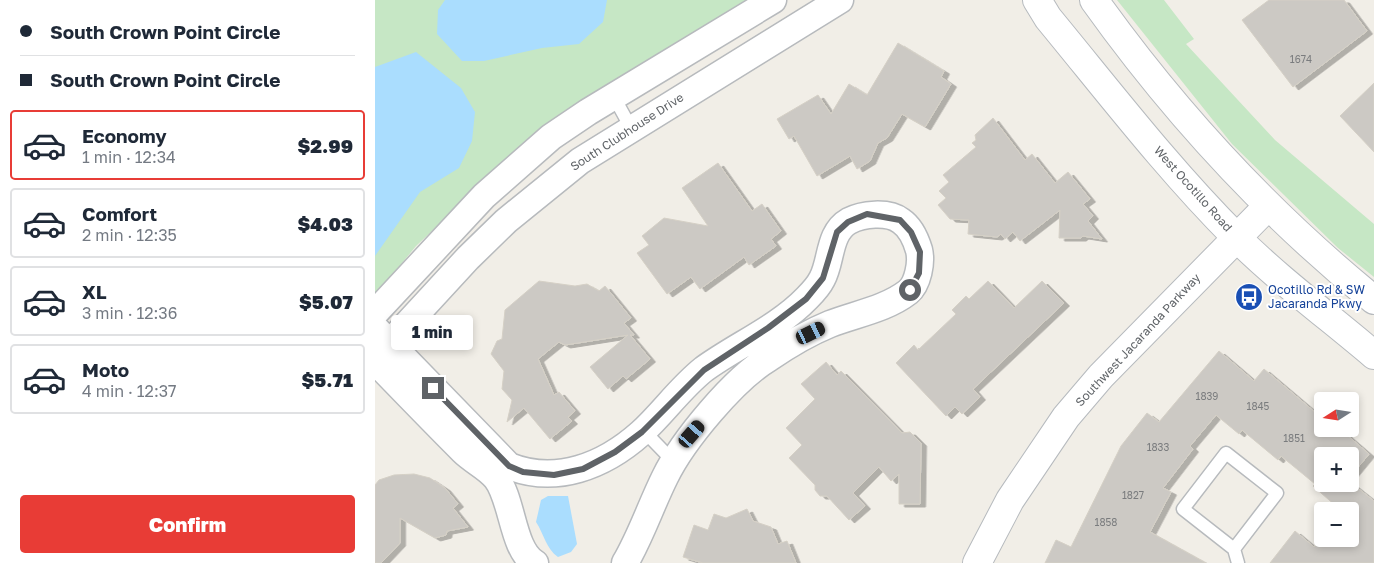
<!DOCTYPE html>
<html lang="en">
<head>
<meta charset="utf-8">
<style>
  body { margin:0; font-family:"Golos Text",sans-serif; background:#f2f2f3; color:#1f2937; height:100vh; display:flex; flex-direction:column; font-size:19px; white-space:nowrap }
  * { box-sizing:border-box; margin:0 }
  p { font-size:16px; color:#747a83 }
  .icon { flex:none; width:28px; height:28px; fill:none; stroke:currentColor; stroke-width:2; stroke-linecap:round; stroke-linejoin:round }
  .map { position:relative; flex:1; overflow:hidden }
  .drawer { display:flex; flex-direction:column; background:#fff; width:375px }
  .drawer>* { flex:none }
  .banner { display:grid; align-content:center; height:110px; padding:0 20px; background:#fff }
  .needle { width:32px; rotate:258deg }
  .buttons { position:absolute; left:939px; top:392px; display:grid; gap:10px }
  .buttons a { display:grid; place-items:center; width:45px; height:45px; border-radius:5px; background:#fff; box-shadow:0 2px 8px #0003; font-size:25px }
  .end { position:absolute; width:22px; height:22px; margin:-11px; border:6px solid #5f6367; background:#fff; box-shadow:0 0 0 2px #fff }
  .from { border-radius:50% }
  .bubble { position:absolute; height:35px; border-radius:5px; background:#fff; box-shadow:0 2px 8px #0003; font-size:16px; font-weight:800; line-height:35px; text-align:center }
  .car { position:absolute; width:15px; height:30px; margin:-15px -8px; border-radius:6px; box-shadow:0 0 4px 1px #0007; background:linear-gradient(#222 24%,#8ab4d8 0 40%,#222 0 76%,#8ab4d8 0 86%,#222 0) }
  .banner b { display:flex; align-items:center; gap:18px; height:48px; font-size:19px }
  .banner b+b { border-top:1px solid #e0e1e3 }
  .banner i { width:12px; height:12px; background:#1f2937 }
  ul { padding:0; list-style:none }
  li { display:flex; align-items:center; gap:15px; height:70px; margin:0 10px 8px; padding:0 10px; border:2px solid #e0e1e3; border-radius:5px }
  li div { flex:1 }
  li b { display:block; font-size:19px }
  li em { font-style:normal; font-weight:800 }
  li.active { border-color:#e83c36 }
  li>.icon { width:45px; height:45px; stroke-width:1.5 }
  .primary-button { display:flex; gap:10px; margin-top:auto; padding:10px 20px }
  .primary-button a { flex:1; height:58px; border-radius:5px; background:#e83c36; color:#fff; font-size:20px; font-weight:800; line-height:58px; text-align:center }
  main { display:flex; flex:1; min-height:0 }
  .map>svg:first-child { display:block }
  .green { fill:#c6e7c5 }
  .water { fill:#aaddfe }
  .building { fill:#ccc9c4; stroke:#d5d0c6; filter:url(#shadow) }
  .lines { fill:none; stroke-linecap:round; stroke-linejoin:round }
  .lane-casing { stroke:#b7babd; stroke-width:15 }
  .street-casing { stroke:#b7babd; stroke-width:29 }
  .secondary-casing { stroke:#b6babe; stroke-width:30 }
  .lane { stroke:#fff; stroke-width:12 }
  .street { stroke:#fff; stroke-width:26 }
  .secondary { stroke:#fff; stroke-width:28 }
  .route { stroke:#5f6367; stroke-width:6 }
  .labels { text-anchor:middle; stroke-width:4; stroke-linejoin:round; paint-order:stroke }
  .number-label { font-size:10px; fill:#7a7c7e }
  .street-label { font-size:12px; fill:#5f6367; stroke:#fff }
  .transit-label { font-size:12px; fill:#164399; stroke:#fff; text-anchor:start }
</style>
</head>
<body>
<main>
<section class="drawer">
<div class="banner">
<b><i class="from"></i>South Crown Point Circle</b>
<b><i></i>South Crown Point Circle</b>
</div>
<ul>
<li class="active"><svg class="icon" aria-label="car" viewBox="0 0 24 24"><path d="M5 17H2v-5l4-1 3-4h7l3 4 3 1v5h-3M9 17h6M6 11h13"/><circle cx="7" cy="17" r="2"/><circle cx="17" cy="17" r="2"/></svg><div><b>Economy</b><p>1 min · 12:34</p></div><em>$2.99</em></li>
<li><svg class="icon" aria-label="car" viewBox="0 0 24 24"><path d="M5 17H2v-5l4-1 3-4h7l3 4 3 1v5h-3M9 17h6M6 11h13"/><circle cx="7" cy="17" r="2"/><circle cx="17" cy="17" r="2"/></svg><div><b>Comfort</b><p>2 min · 12:35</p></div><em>$4.03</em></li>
<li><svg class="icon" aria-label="car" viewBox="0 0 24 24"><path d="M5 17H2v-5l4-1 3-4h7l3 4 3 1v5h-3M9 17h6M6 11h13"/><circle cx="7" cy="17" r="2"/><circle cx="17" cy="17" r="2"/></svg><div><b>XL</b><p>3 min · 12:36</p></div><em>$5.07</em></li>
<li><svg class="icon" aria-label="car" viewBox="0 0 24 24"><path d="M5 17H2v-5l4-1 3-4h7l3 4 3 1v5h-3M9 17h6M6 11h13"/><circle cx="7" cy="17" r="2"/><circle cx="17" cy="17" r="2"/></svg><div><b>Moto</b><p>4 min · 12:37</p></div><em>$5.71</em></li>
</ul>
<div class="primary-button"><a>Confirm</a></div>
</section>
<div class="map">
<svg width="999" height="563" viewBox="0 0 999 563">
  <defs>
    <filter id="shadow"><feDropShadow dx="5.5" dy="3" stdDeviation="0" flood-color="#0004"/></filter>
  </defs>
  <rect width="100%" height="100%" fill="#f1eee7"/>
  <g class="green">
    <polygon points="0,0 380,0 162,132 41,246 0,296"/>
    <polygon points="742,0 789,0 819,39 811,44 900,140 999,224 999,277 963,248 857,144"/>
  </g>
  <g class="water">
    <polygon points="70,0 232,0 228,22 204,44 167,48 109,61 87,61 62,34 63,10"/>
    <polygon points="41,52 86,88 100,112 97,141 84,168 45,192 0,256 0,67"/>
    <path d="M173,496H193L202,544L196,552L183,557C171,549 169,534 161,522L166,500Z"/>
  </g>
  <g class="building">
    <polygon points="894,0 969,0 992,31 918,87 867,20"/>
    <polygon points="523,43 569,71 566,77 576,84 550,127 527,114 512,138 503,143 495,161 482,169 475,156 442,176 419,136 414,139 402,119 443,95 456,114 474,84 492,95"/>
    <polygon points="999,83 999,152 965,116"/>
    <polygon points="618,118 650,160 657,154 680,183 693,172 715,199 708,204 718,216 713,221 727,239 708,236 706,238 684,238 685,210 645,241 638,232 630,239 626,234 622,237 593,234 594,220 575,219 563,205 571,198 564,191 574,182 568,175 601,147 597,143 601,140 600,135"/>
    <polygon points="343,163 377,211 387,204 406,231 396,239 401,246 374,265 369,257 325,289 316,277 292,294 262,253 274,245 267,236 289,218 333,226 307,188"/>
    <polygon points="164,281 200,286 212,284 224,291 230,286 256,318 249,323 259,335 255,335 275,359 251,379 248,376 233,389 215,367 253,335 190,345 184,342 163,359 179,395 184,392 200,411 193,417 197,421 175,439 149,408 132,422 137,400 127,389 129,371 116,354 122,341 127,339 130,310"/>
    <polygon points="613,281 639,308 667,281 689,303 598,389 605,397 587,414 580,407 571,416 521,363 539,345 543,350 581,314 577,310 591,296 594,299"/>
    <polygon points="844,351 879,381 889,369 948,419 948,429 959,429 963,432 965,429 994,454 975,477 975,456 948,456 948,484 975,484 975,482 999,501 999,563 895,563 920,531 939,547 948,535 948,539 975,539 975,511 961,511 960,510 962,507 938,486 940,484 906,456 903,460 867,430 864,434 841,415 815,446 818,449 788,488 796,492 775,532 831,563 670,563 681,540 696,547 746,446 772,413 784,422"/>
    <polygon points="451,362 462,375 466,371 527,433 535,432 546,443 545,504 524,504 524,474 516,481 504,467 478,493 490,506 474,520 452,496 445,496 440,490 440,485 414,458 427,445 411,428 440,399 426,384"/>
    <polygon points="39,474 55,478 70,488 83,504 78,508 93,527 72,531 71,535 60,538 25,518 25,543 6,563 0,563 0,485 4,480 19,475"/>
    <polygon points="372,509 378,521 396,527 403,544 412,541 421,563 328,563 308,557 319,525 333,530 339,514 351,518"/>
  </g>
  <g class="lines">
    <g class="lane-casing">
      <g id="lane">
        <polyline points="239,97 256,128"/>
        <polyline points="268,430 298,461"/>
        <polyline points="859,549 902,493 851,453 808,509 859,549 863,563"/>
      </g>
    </g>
    <g class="street-casing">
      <g id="street">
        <polyline points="0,313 109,196 176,137 213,112 398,0"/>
        <path d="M0,328L134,466C181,485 229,466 266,433C288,413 305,388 329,369C362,345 403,328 432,298C437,293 444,285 447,279C457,261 453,233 474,221C487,214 513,211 526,221C535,227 541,240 544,250C547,262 543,284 533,292C511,309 481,314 455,324C433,333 413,345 394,358C359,379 308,440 290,477C276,505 266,536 250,563"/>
        <polyline points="0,359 93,258 131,221 205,161 465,0"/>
        <path d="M0,361C29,391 58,421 88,451C98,461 112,467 121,478C138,499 137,550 160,563"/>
      </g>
    </g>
    <g class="secondary-casing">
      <g id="secondary">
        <path d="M662,0L673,18C734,92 793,169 861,237C903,279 953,316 999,355"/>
        <path d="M719,0C799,112 892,213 999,300"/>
        <polyline points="602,563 635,500 691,417 726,376 893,206"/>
      </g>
    </g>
    <use href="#lane" class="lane"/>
    <use href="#street" class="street"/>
    <use href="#secondary" class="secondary"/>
  </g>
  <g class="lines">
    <polyline class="route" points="58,388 134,466 148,472 179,475 208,469 240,452 267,432 329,370 393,328 431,299 448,278 462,232 473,222 492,214 525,220 536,232 545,252 544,273 535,290"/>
  </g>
  <defs>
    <g id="bus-disc" transform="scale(1.4375)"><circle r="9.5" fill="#1a4fb4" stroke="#fff"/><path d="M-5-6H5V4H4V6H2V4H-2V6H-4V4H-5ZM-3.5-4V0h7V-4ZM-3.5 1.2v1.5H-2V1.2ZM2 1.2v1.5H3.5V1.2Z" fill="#fff"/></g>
  </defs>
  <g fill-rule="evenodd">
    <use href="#bus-disc" x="874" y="297"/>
  </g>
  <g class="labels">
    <g class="number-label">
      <text x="926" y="63">1674</text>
      <text x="832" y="400">1839</text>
      <text x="883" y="410">1845</text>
      <text x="919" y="442">1851</text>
      <text x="783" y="451">1833</text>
      <text x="758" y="499">1827</text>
      <text x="731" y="526">1858</text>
    </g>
    <g class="street-label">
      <text transform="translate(252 132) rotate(-33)" y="4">South Clubhouse Drive</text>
      <text transform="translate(818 189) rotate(48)" y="4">West Ocotillo Road</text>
      <text transform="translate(763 340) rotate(-47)" y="4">Southwest Jacaranda Parkway</text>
    </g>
    <g class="transit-label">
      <text x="893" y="294">Ocotillo Rd &amp; SW<tspan x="893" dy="14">Jacaranda Pkwy</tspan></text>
    </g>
  </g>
</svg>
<div class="buttons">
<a><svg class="needle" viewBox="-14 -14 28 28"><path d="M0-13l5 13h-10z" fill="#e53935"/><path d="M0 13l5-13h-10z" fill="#747a83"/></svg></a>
<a>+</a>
<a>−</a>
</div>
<i class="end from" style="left:535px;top:290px"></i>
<i class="end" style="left:58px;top:388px"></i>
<div class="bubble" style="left:16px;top:315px;width:82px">1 min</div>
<i class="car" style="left:436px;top:333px;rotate:64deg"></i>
<i class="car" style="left:317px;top:434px;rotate:41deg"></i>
</div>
</main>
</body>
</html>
